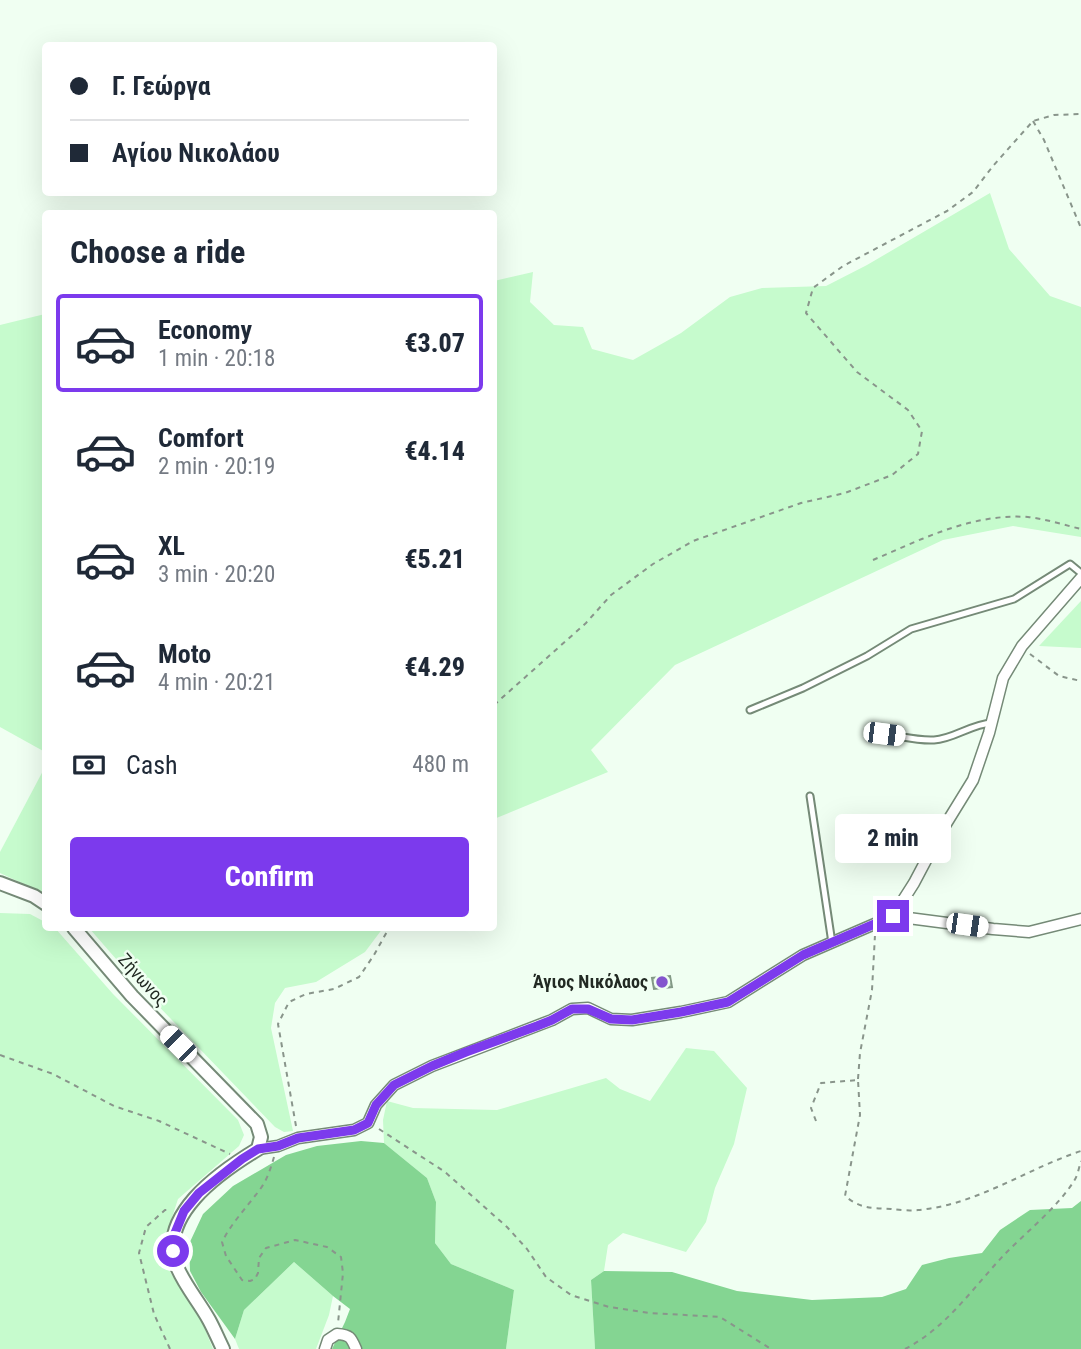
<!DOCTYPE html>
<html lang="en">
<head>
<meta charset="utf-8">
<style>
  body { margin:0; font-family:"Roboto Condensed",sans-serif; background:#f6f6f7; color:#1f2937; height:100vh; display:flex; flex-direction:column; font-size:26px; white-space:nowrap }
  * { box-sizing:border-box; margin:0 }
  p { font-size:23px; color:#747a83 }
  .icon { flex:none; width:38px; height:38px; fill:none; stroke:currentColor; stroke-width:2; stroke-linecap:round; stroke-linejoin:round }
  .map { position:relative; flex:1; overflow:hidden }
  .drawer { position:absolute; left:42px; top:210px; width:455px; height:721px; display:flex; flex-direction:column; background:#fff; border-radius:7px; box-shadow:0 7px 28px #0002 }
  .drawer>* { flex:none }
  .hud { position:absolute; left:42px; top:42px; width:455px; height:154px; border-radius:7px; box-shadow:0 7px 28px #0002; display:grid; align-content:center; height:154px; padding:0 28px; background:#fff }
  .end { position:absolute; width:32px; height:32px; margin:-16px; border:9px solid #7c3aed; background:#fff; box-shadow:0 0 0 4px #fff }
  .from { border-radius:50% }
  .bubble { position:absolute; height:49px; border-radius:7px; background:#fff; box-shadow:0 7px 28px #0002; font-size:23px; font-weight:800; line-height:49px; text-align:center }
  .car { position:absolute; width:21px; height:42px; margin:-21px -10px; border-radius:9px; box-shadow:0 0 5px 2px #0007; background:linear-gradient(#fff 24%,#345 0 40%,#fff 0 76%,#345 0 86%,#fff 0) }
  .hud b { display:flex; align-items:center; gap:24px; height:66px; font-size:26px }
  .hud b+b { border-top:2px solid #e0e1e3 }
  .hud i { width:18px; height:18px; background:#1f2937 }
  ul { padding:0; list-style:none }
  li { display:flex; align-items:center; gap:21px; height:98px; margin:0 14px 10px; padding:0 14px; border:4px solid transparent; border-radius:7px }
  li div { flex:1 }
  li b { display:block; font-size:26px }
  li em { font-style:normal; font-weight:800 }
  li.active { border-color:#7c3aed }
  li>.icon { width:63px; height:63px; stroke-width:1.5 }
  h2 { padding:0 28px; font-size:32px; line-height:84px }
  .pay { display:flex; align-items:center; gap:18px; height:77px; padding:0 28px; font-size:26px }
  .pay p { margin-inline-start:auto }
  .button { display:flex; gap:14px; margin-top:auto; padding:14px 28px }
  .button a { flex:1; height:80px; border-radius:7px; background:#7c3aed; color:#fff; font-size:28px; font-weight:800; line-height:80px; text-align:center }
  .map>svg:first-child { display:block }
  .green { fill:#c6fbcd }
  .forest { fill:#84d592 }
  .building { fill:#b9d0bc; stroke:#839986; stroke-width:2 }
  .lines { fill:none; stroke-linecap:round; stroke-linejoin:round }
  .service-casing { stroke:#758a77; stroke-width:9 }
  .minor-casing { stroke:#758a77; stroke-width:13 }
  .tertiary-casing { stroke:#758a77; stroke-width:16 }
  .path { stroke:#89958b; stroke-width:2; stroke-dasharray:5 5; stroke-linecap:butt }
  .service { stroke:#fff; stroke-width:5 }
  .minor { stroke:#fff; stroke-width:10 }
  .tertiary { stroke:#fff; stroke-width:12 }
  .route { stroke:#7c3aed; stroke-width:9 }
  .poi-dot { fill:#8455ce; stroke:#f0fff2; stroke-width:2.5 }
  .labels { text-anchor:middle; stroke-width:5; stroke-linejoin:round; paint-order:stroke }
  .street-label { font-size:18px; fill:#222a23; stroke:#f0fff2 }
  .poi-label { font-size:18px; font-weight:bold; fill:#222a23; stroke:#f0fff2; text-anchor:end }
</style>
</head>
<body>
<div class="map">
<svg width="1081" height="1349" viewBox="0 0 1081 1349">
  <rect width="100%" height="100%" fill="#f0fff2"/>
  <g class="green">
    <polygon points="990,193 1009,249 1050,296 1081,307 1081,537 1013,526 943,540 675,665 591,750 608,772 494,819 494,281 533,272 530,302 554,325 583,327 592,349 633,360 681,333 730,297 762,288 826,286 867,265"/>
    <polygon points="45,314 46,314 45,752 0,727 0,325"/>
    <polygon points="1081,601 1081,648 1039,646"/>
    <polygon points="45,767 45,894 0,873 0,852"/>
    <polygon points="0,913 30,914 45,922 46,928 55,928 113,994 238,1120 244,1135 239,1146 178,1199 165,1239 170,1272 203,1324 213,1349 0,1349"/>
    <polygon points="89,928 383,928 365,952 316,982 285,988 275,1003 271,1028 293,1131 284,1132 275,1127 144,991"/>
    <polygon points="686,1048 714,1051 747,1088 734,1144 715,1188 706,1222 686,1252 623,1233 608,1245 604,1271 591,1280 595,1349 506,1349 514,1290 451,1264 435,1243 436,1202 427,1178 384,1143 383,1120 387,1101 413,1108 497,1110 606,1078 620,1089 650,1101"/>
    <polygon points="294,1262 333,1296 329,1315 316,1349 239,1349 235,1339 244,1310"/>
  </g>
  <g class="forest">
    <polygon points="361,1141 384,1143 427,1178 436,1202 435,1243 451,1264 514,1290 506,1349 332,1349 345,1322 350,1309 333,1296 294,1262 244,1310 235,1339 201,1292 190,1271 189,1244 203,1214 233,1186 286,1155 317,1146"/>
    <polygon points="1081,1201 1081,1349 595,1349 591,1280 604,1271 672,1272 737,1291 812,1300 882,1297 906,1289 922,1265 949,1258 982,1253 1000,1230 1030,1210 1072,1208"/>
  </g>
  <polygon class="building" points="670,976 672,987 654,989 652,978"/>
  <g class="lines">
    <g class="service-casing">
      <g id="service">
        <polyline points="750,710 803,688 867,656 911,629 1014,599 1070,564 1081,573"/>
        <path d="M884,734C900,736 918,741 934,740C954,739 971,724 992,723"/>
        <polyline points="810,796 832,943"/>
      </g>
    </g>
    <g class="minor-casing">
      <g id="minor">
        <polyline points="893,916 914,883 941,832 973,780 989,733 1003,678 1022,646 1081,578"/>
        <polyline points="258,1149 278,1146 298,1138 354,1130 368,1123 376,1105 394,1085 432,1066 552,1020 572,1009 588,1008 611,1019 632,1020 681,1012 728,1002 803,955 893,916 993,929 1029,932 1081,919"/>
        <path d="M325,1349L328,1340L337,1334C350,1335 351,1337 356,1349"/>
      </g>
    </g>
    <g class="tertiary-casing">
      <g id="tertiary">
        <polyline points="0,883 34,896 46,904"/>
        <path d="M74,928L132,996L257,1124L261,1137L258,1149C220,1172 154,1217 178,1269C186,1287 199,1302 209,1320C214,1329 218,1339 223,1349"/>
      </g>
    </g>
    <g class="path">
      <polyline points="1033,121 1044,140 1081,228"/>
      <path d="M873,560C922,539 973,513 1028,517C1046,519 1064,525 1081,529"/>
      <polyline points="1030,654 1059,676 1081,681"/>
      <polyline points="494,705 586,623 611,595 653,564 693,541 801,503 845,493 892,475 918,454 922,431 908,410 857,372 806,313 813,288 843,266 947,211 973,192 993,166 1033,121 1054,115 1081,114"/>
      <polyline points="0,1055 53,1074 114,1106 159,1121 230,1154"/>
      <polyline points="858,1079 860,1053 872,990 875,935"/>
      <path d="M816,1121L811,1108L821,1083L858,1080L860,1115L845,1196C861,1209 871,1208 891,1209C899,1210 909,1211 918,1210C977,1205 1026,1169 1081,1151"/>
      <polyline points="296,1126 278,1024 289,1002 306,994 334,989 359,977 374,955 389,928"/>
      <polyline points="379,1129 445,1172 507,1227 527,1249 546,1277 571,1295 609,1307 650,1313 720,1317 771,1349"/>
      <path d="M274,1157C271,1167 268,1178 261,1188C248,1206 232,1222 222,1242L226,1256L242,1280L250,1281L255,1279L258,1273L259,1258L266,1248L295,1240L327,1247L341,1257L343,1273L338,1323"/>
      <polyline points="170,1349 154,1314 139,1253 146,1227 165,1210 171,1210"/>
      <path d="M905,1349C946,1328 972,1289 1003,1256C1025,1233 1057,1208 1074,1181C1078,1175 1079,1167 1081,1161"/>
    </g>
    <use href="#service" class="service"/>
    <use href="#minor" class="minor"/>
    <use href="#tertiary" class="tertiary"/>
  </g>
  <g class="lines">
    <polyline class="route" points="173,1251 175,1233 184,1211 199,1193 242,1159 258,1149 278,1146 298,1138 354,1130 368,1123 376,1105 394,1085 432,1066 466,1052 537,1026 552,1020 572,1009 588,1009 611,1019 632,1020 681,1012 728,1002 803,955 893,916"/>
  </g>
  <circle class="poi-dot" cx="662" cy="982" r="7"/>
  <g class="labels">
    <g class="street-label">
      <text transform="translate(143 980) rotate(48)" y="6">Ζήνωνος</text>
    </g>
    <g class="poi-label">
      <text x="648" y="988">Άγιος Νικόλαος</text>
    </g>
  </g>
</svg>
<i class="end from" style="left:173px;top:1251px"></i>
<i class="end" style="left:893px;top:916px"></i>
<div class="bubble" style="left:835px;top:814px;width:116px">2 min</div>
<i class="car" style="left:884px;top:734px;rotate:97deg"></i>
<i class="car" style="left:967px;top:925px;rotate:98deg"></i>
<i class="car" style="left:178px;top:1044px;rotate:315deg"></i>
<div class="hud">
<b><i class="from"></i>Γ. Γεώργα</b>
<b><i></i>Αγίου Νικολάου</b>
</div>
<section class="drawer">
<h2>Choose a ride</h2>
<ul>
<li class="active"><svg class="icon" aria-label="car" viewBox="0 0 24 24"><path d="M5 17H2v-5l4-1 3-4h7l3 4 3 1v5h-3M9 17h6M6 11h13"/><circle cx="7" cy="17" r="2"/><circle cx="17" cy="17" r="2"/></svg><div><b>Economy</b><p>1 min · 20:18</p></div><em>€3.07</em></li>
<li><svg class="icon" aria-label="car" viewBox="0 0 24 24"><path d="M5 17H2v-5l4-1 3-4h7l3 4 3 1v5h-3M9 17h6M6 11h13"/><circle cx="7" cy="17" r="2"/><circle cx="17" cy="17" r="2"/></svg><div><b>Comfort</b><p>2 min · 20:19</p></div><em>€4.14</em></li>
<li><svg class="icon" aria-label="car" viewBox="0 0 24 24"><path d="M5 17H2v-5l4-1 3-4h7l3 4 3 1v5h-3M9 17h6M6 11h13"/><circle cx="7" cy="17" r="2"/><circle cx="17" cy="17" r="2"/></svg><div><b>XL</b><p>3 min · 20:20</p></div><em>€5.21</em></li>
<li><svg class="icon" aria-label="car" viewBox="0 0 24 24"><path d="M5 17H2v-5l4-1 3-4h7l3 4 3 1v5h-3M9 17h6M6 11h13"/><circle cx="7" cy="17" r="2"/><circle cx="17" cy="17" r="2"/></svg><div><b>Moto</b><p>4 min · 20:21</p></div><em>€4.29</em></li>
</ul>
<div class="pay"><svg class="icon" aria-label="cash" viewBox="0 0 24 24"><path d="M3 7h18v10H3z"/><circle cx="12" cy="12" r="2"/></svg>Cash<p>480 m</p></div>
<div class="button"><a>Confirm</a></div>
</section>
</div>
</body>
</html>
